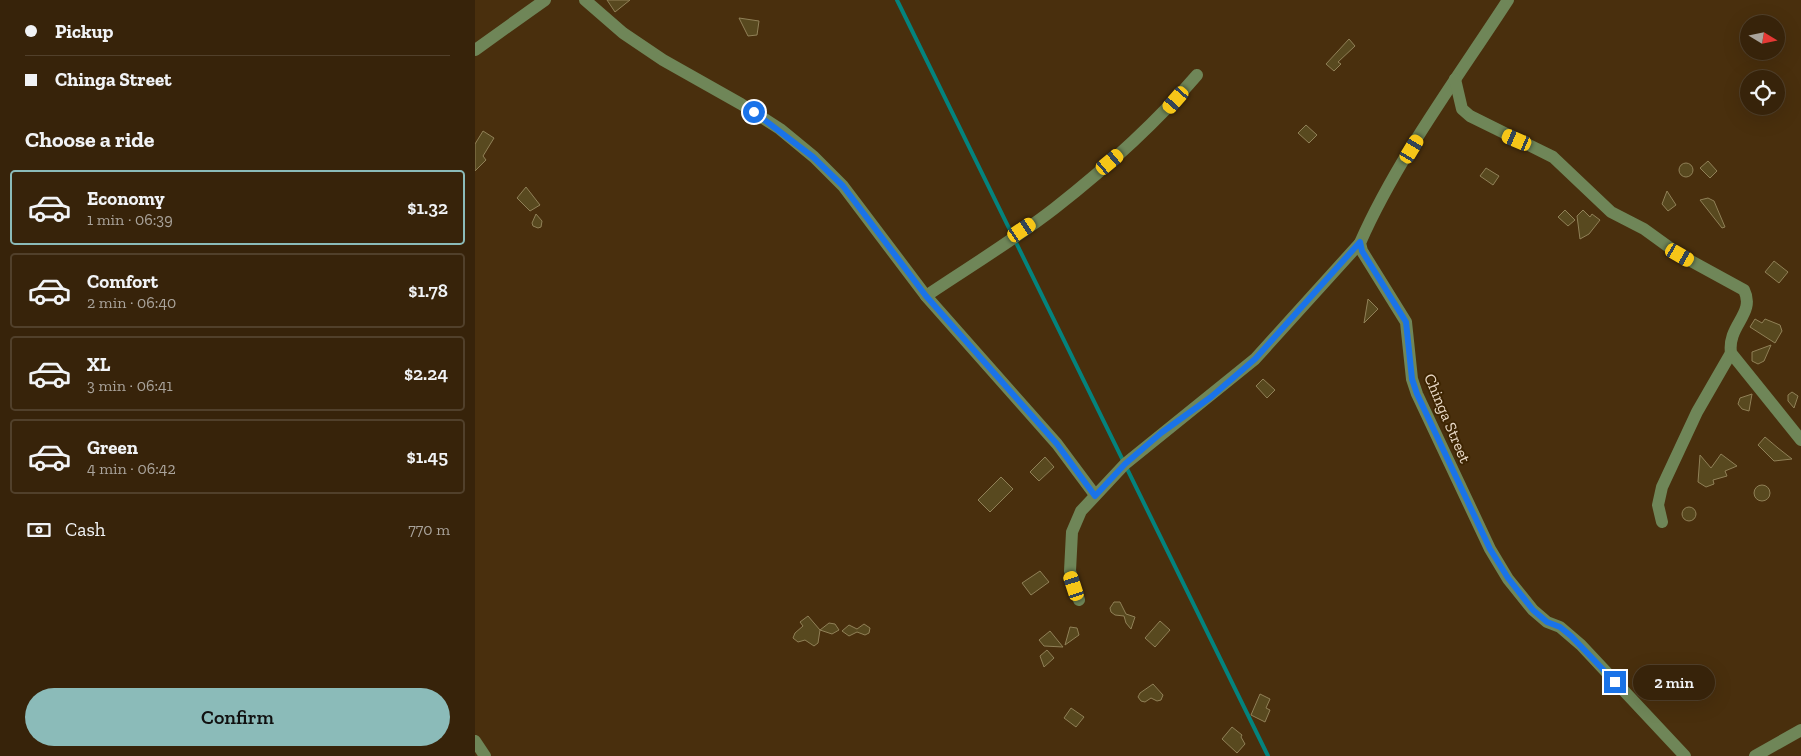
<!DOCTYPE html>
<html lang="en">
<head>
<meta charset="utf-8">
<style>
  body { margin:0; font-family:"Zilla Slab",serif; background:#3e2b13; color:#f1f3f6; height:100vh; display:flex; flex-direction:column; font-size:19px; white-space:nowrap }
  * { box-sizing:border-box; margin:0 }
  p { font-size:16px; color:#aaa49c }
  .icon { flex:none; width:28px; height:28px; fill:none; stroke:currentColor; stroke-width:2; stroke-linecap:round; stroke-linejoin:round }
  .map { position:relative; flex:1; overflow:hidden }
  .panel { display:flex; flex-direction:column; background:#37230a; width:475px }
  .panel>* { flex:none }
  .hud { display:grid; align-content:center; height:110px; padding:0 25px; background:#37230a }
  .needle { width:32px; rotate:100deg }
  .buttons { position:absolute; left:1265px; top:15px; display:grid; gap:10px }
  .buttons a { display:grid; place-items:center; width:45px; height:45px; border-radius:50%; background:#37230a; box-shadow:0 5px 20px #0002,0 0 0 1px #51402b; font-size:25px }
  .end { position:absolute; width:22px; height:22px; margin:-11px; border:6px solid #1a73e8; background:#fff; box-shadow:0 0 0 2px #fff }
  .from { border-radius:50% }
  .bubble { position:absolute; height:35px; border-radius:18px; background:#37230a; box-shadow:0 5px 20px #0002,0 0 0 1px #51402b; font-size:16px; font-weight:600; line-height:35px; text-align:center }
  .car { position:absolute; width:15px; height:30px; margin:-15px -8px; border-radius:6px; box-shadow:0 0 4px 1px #0007; background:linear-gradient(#f5c518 24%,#345 0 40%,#f5c518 0 76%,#345 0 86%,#f5c518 0) }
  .hud b { display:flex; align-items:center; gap:18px; height:48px; font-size:19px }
  .hud b+b { border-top:1px solid #51402b }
  .hud i { width:12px; height:12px; background:#f1f3f6 }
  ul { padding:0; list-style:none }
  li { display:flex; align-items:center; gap:15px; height:75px; margin:0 10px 8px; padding:0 15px; border:2px solid #51402b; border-radius:5px }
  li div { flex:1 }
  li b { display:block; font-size:19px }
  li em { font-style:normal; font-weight:600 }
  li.current { border-color:#8bbbb9 }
  li>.icon { width:45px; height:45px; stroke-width:1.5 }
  h2 { padding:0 25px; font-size:22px; line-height:60px }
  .pay { display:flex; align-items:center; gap:12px; height:55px; padding:0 25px; font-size:19px }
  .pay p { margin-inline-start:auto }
  .primary-button { display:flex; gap:10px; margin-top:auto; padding:10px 25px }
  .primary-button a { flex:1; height:58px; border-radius:30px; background:#8bbbb9; color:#111; font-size:20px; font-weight:600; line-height:58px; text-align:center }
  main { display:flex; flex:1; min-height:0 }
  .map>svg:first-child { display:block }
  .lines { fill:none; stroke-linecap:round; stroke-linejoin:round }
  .stream { stroke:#04837d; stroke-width:4 }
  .building { fill:#58491f; stroke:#908057 }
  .minor { stroke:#6f8658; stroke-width:12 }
  .route { stroke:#1a73e8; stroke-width:6 }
  .labels { text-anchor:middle; stroke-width:4; stroke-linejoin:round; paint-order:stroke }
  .street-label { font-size:16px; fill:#ecdcca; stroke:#3e2502 }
</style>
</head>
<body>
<main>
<section class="panel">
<div class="hud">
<b><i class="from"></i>Pickup</b>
<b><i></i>Chinga Street</b>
</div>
<h2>Choose a ride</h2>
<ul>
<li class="current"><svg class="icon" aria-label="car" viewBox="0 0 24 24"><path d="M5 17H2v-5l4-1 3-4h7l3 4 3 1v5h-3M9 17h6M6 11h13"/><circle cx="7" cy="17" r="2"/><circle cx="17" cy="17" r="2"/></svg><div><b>Economy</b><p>1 min · 06:39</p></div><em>$1.32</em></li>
<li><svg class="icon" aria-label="car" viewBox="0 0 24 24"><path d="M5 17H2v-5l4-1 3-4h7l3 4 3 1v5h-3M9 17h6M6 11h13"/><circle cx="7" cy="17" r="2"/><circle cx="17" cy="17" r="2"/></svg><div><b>Comfort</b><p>2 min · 06:40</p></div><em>$1.78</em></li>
<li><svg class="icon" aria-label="car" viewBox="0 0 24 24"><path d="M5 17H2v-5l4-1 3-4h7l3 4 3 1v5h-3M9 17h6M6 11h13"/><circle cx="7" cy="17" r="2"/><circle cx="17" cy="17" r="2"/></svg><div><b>XL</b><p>3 min · 06:41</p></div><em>$2.24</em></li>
<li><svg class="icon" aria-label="car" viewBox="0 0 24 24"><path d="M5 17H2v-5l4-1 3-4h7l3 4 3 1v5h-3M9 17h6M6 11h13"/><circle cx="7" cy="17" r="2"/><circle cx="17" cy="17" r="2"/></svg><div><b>Green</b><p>4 min · 06:42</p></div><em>$1.45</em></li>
</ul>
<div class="pay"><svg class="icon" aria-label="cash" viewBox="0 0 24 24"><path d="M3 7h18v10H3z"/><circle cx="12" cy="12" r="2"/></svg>Cash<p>770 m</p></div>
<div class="primary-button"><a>Confirm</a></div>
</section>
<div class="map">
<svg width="1326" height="756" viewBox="0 0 1326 756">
  <rect width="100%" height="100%" fill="#492f0d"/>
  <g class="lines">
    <polyline class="stream" points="422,0 793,756"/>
  </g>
  <g class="building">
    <polygon points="132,0 155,0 140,12"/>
    <polygon points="264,18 284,21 282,35 273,36"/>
    <polygon points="874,39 880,46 863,62 866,64 859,71 851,64"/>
    <polygon points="831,125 842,135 834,143 823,133"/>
    <polygon points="8,131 19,138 8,156 11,160 0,171 0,144"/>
    <polygon points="1233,161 1242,171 1235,178 1225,168"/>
    <circle cx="1211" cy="170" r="7"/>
    <polygon points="1011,168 1024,176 1018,185 1005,176"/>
    <polygon points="51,187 65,205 55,211 42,198"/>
    <polygon points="1192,191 1201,205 1193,211 1187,204"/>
    <polygon points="1233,198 1239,201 1250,227 1247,228 1225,200"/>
    <polygon points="1090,210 1100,220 1093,226 1083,217"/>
    <polygon points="1108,210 1115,217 1117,214 1125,220 1114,234 1105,239 1102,216"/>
    <polygon points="61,214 67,221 66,227 63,228 58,226 57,223"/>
    <polygon points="1299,261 1313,272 1304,283 1290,272"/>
    <polygon points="893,299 903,309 889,323"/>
    <polygon points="1280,319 1287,323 1290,319 1305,325 1307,331 1300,343 1275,327"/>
    <polygon points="1296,345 1289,361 1283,364 1277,361 1277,352"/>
    <polygon points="788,379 800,390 792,398 781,386"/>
    <polygon points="1317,392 1323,396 1319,408 1313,401 1313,395"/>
    <polygon points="1277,394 1274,411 1267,409 1263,404 1265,398"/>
    <polygon points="1290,437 1303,448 1317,459 1299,461 1283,445"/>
    <polygon points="1246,454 1262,466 1250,471 1252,476 1238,480 1239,484 1231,487 1223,482 1225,455 1236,468"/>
    <polygon points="570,457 579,467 564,481 555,472"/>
    <polygon points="526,477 538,489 515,512 503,500"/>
    <circle cx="1287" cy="493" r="8"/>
    <circle cx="1214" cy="514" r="7"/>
    <polygon points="565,571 574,582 556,595 547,583"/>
    <polygon points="639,602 645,602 651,614 660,617 656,629 651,623 649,616 640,615 636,612 635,608"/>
    <polygon points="333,616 345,630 343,643 339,646 330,640 323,642 318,638 320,633 328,626 325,622"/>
    <polygon points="685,621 695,630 680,647 670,638"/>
    <polygon points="354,623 360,624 364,630 357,634 345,630"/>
    <polygon points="389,624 395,628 394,633 390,635 382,632 374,636 367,631 374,625 382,629"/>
    <polygon points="595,627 602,628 604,635 590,645"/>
    <polygon points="575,631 588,647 569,646 564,640"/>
    <polygon points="572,650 579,658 569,667 565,656"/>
    <polygon points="678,684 688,695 686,700 682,701 676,698 670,702 666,701 663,697 665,693"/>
    <polygon points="785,694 795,699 791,708 795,710 790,722 776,715"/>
    <polygon points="596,708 609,717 601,727 589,718"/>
    <polygon points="757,727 767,735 766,737 770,744 762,753 747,739"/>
  </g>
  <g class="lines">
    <g class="minor">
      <polyline points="110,0 148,33 188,60 266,104 305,129 339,157 368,186 451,296 582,444 620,495"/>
      <path d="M1033,0C983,77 922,159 885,243L887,251L931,322L937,379L942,394L1015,549L1033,579L1058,610L1072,622L1085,627L1106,645L1210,756"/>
      <polyline points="0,50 70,0"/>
      <path d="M980,79L987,109L995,116L1078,157L1136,212L1169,229L1205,255L1269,290C1281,314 1252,325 1256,353L1326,440"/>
      <path d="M451,296C494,267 539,240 580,208C631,168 680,124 722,75"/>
      <polyline points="1187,522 1183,505 1187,487 1222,412 1256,353"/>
      <polyline points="604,600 595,571 597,532 606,511 650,464 780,359 885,243"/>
      <polyline points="0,741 10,756"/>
      <polyline points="1280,756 1326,730"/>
    </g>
  </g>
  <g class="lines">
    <polyline class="route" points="279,112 338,157 368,186 451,296 582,444 620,496 650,464 686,433 736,397 780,359 885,242 887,251 931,322 937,379 942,394 1015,549 1033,578 1058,610 1072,622 1085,627 1096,636 1140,682"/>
  </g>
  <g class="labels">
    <g class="street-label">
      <text transform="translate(973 418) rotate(67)" y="6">Chinga Street</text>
    </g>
  </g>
</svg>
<div class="buttons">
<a><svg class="needle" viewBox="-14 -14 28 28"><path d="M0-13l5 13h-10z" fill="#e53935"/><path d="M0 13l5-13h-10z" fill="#aaa49c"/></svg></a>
<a><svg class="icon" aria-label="locate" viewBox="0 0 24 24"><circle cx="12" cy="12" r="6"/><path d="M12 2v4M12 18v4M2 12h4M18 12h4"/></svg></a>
</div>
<i class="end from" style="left:279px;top:112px"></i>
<i class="end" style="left:1140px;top:682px"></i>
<div class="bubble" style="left:1158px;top:665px;width:82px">2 min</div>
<i class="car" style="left:701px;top:100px;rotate:221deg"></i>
<i class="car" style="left:1042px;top:140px;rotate:293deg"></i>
<i class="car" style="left:937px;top:149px;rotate:31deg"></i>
<i class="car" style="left:635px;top:162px;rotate:50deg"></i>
<i class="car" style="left:547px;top:230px;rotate:56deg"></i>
<i class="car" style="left:1205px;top:255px;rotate:120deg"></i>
<i class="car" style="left:599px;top:586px;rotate:342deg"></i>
</div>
</main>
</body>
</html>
